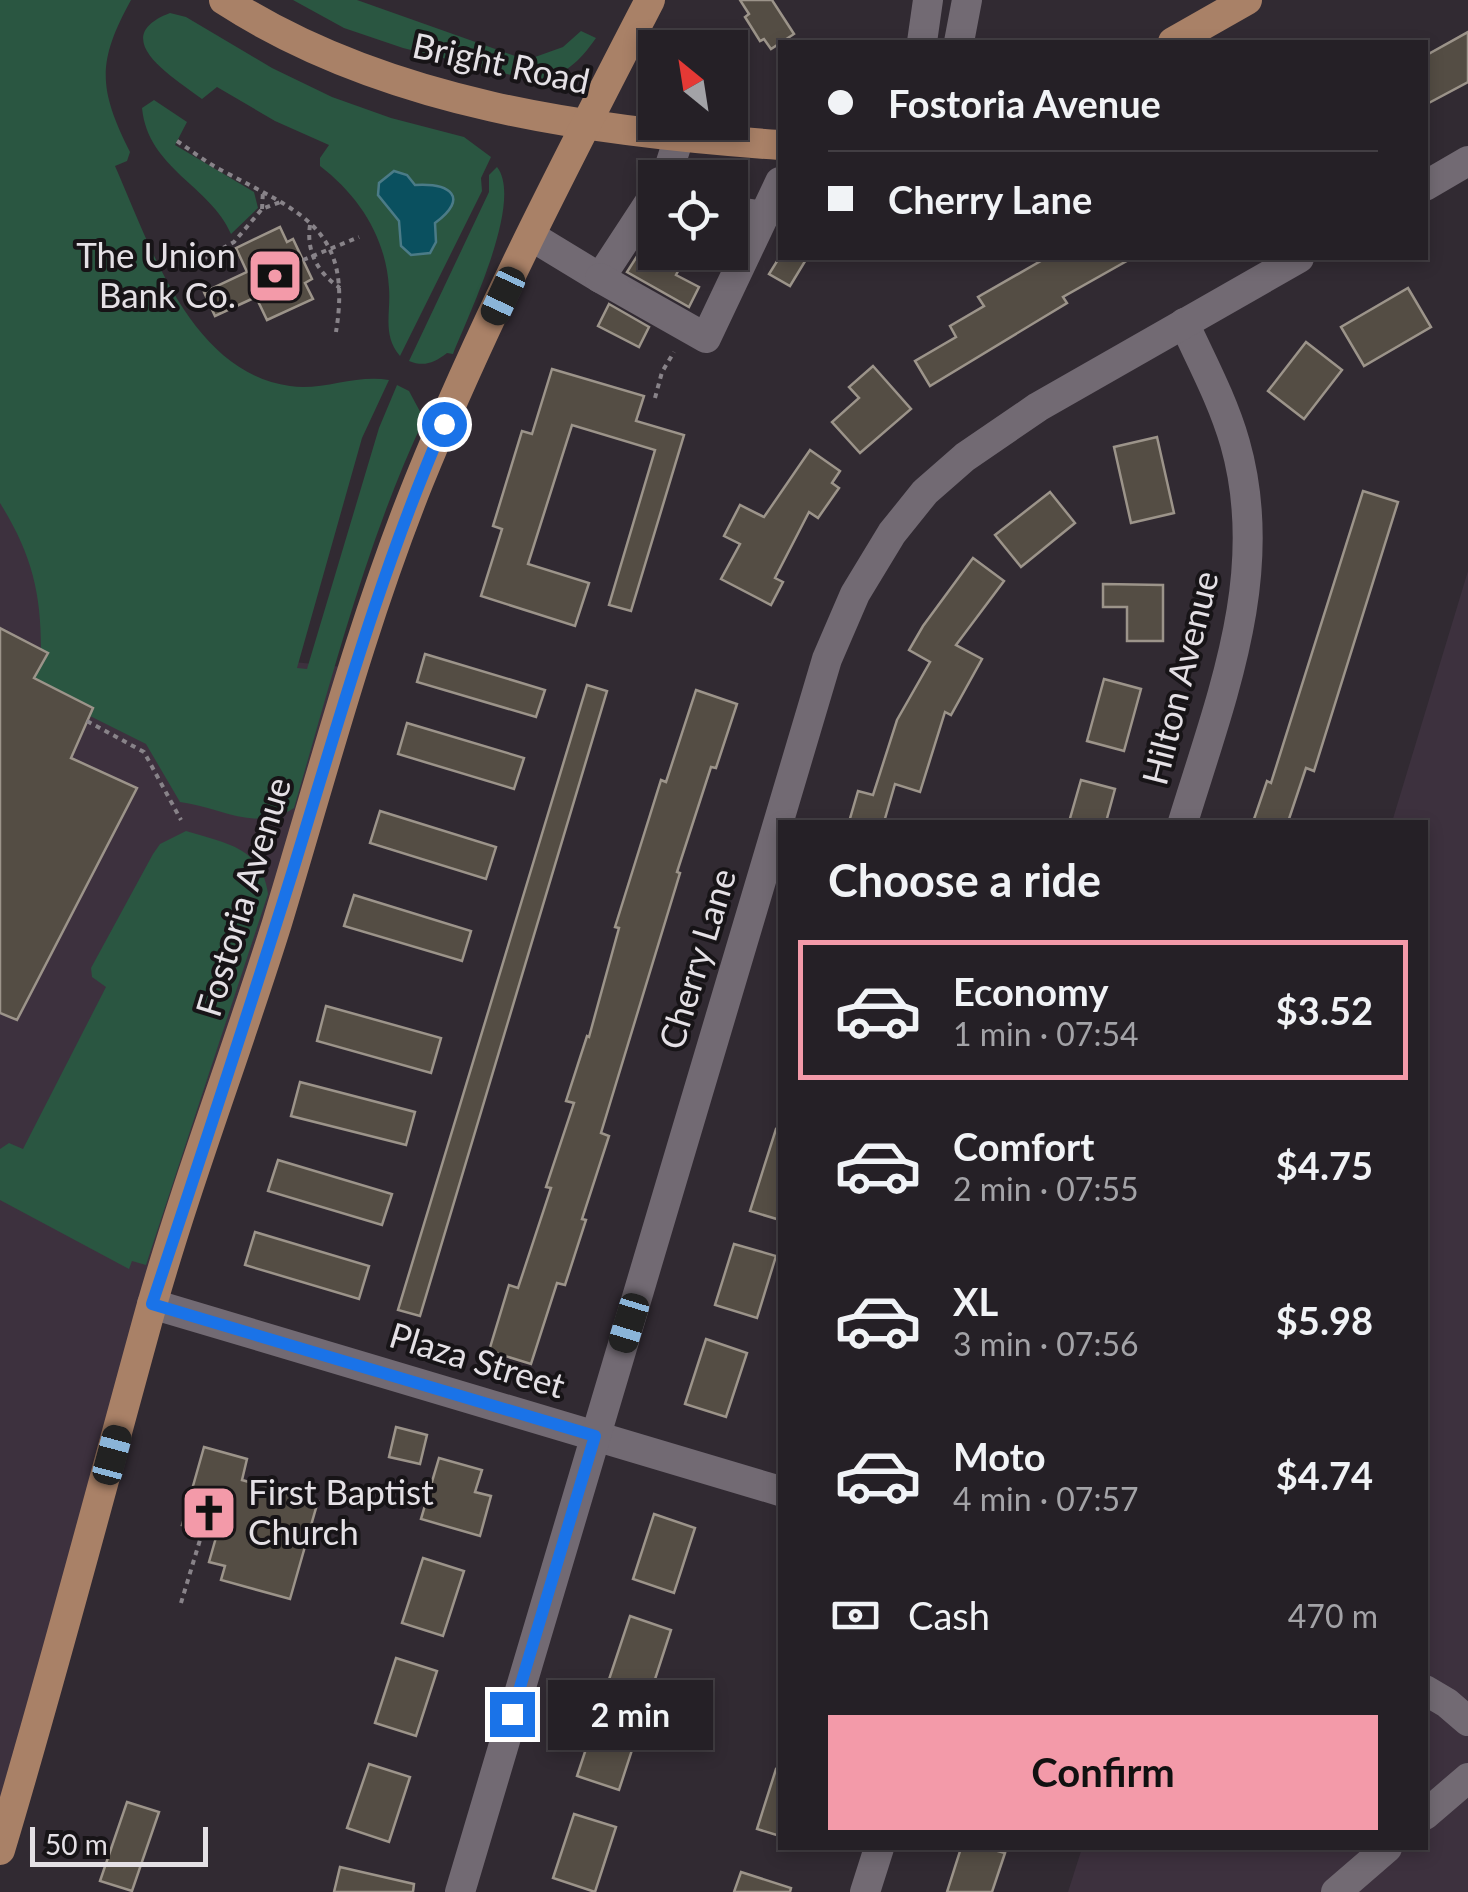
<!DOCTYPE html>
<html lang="en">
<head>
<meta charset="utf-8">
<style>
  body { margin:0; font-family:Lato,sans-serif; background:#312d32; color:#f1f3f6; height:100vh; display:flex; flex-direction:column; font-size:38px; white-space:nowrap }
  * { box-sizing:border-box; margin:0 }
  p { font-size:32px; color:#a3a3a7 }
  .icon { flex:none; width:55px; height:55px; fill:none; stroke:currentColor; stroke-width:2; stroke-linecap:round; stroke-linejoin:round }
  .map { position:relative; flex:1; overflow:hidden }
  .details { position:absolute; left:778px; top:820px; width:650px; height:1030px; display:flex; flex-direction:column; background:#252026; border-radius:0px; box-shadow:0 5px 15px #0003,0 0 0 2px #423e43 }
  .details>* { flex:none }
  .hud { position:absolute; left:778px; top:40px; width:650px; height:220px; border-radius:0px; box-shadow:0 5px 15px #0003,0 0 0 2px #423e43; display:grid; align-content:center; height:220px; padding:0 50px; background:#252026 }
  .needle { width:65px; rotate:330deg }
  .tools { position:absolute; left:638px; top:30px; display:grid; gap:20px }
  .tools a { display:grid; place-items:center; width:110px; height:110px; border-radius:0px; background:#252026; box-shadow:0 5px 15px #0003,0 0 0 2px #423e43; font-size:50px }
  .scale { position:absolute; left:30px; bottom:25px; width:178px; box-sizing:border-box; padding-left:10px; border:5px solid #e4e0e5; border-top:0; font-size:28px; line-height:35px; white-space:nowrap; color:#e4e0e5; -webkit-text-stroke:8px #171417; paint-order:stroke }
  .end { position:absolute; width:45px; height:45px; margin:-22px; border:12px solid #1a73e8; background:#fff; box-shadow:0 0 0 5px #fff }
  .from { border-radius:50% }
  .bubble { position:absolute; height:70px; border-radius:0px; background:#252026; box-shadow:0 5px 15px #0003,0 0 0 2px #423e43; font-size:32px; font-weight:700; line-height:70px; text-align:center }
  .car { position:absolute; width:30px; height:60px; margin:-30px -15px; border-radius:12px; box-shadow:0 0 8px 2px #0007; background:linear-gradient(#222 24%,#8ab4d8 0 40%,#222 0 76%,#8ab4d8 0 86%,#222 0) }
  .hud b { display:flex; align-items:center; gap:35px; height:95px; font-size:38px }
  .hud b+b { border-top:2px solid #423e43 }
  .hud i { width:25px; height:25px; background:#f1f3f6 }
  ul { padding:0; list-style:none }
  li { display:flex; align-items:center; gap:30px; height:140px; margin:0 20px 15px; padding:0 30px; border:5px solid transparent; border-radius:0px }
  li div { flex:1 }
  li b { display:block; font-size:38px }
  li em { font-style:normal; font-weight:700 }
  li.active { border-color:#f39aa9 }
  li>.icon { width:90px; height:90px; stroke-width:1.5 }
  h2 { padding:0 50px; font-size:45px; line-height:120px }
  .pay { display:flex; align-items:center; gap:25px; height:110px; padding:0 50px; font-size:38px }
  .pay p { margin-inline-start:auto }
  .button { display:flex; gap:20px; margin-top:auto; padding:20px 50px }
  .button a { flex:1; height:115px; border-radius:0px; background:#f39aa9; color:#111; font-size:40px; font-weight:700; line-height:115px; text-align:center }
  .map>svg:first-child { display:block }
  .built { fill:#3d313e }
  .green { fill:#2a5641 }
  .water { fill:#0a505f; stroke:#4b7b87; stroke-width:2.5 }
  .building { fill:#544d44; stroke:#9c948a; stroke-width:2.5 }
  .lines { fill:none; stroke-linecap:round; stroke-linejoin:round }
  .path { stroke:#888389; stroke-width:4; stroke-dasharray:5 5; stroke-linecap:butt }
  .minor { stroke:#726a73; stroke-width:30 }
  .major { stroke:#a98167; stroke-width:30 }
  .route { stroke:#1a73e8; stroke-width:12 }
  .labels { text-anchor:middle; stroke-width:8; stroke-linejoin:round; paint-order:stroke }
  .street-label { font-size:35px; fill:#e4e0e5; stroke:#171417 }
  .poi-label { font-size:35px; fill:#e4e0e5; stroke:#171417; text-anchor:end }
</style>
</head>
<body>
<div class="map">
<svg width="1468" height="1892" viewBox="0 0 1468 1892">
  <rect width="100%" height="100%" fill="#312a32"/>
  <g class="built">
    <polygon points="0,151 294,662 353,668 0,1850"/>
    <polygon points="1468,571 1468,1892 1068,1892 1082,1848 1425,1848 1425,822 1392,822"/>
  </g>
  <g class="green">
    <path d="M0,0H131C97,62 98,88 130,152L127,161L115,166C150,245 190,372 290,386C323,391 356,374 389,380L362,438L297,668L307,669L379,428L397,385L409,391L424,419C366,542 332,678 294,808C255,833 221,807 180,802L146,744L90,716L93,708L34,678L48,653L41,649C41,591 31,553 0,503Z"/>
    <polygon points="293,0 357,0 518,57 526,57 519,77 403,48 344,28"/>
    <path d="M170,13L186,17L272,68L332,97L391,118L464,137L491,157L481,178L482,191L400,356C382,335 391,313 389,288C386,237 359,196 320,166V158L329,145L275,121L217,87L202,99C175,78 105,38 170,13Z"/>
    <path d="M581,31L596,38C580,61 561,81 530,79L535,57L563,47Z"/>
    <path d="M154,100L187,122L175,145L254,192L258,208L231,234C211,186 148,169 142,108Z"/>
    <path d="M497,167C524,201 468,316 453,354L447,353C434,363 424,367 409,361L489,192V175Z"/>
    <path d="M186,831C225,843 262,847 268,894L146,1265L132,1261L129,1269L0,1200V1149L9,1143L23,1149L106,987L92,977L91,968L153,854L160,844Z"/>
  </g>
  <path class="water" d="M394,171L407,175L415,185C450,183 470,197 435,223L436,242L430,253L411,255L401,246L399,221L378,195L379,183Z"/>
  <g class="building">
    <polygon points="740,0 772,0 794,34 771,49 764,39 760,41 745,17 749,14"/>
    <polygon points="1468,32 1468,82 1425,105 1425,56"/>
    <polygon points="280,227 287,242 293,239 312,279 305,283 313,299 267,320 256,297 215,316 204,292 247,272 236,248"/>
    <polygon points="655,228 655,252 688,252 676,275 699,287 689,307 627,272"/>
    <polygon points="779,258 807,258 790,286 769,274"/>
    <polygon points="1046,258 1132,258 1063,297 1067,303 930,386 915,361 956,337 950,326 984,306 978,297"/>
    <polygon points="1408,288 1431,327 1364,366 1341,327"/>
    <polygon points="609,304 649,327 639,347 598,326"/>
    <polygon points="1306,342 1342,370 1304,419 1268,391"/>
    <polygon points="873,366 911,409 860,453 832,422 859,398 849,387"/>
    <polygon points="552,369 644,396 636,421 684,435 631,611 609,605 655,450 572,425 528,564 589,583 575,626 481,596 502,529 493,526 522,431 532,434"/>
    <polygon points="1157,437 1174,513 1131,523 1114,447"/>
    <polygon points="810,450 840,471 832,483 839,488 818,518 809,512 775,578 783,582 771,605 721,579 740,544 724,536 740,505 764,517"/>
    <polygon points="1363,491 1398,502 1314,771 1306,768 1288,822 1253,822 1267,781 1271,783"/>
    <polygon points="1050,492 1075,523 1021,567 995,535"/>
    <polygon points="973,558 1004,581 956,645 982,659 951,715 945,712 920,792 895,784 884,822 849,822 858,791 873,795 897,720 930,662 909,650 923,626"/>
    <polygon points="1103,584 1163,585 1163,641 1127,641 1127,607 1103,607"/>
    <polygon points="0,628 48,653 34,678 93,708 71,758 137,788 17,1020 0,1013"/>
    <polygon points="425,654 545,690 536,717 417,682"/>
    <polygon points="1104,679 1141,689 1124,751 1087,741"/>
    <polygon points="587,685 607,691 420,1316 398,1310"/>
    <polygon points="696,690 737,704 716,768 711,767 677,872 680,873 601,1133 609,1136 582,1219 586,1220 565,1285 557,1283 531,1364 489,1351 509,1285 518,1288 551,1188 546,1187 574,1103 566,1101 587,1036 589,1037 619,928 615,927 661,780 666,782"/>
    <polygon points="407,723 524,758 514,789 398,754"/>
    <polygon points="1081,780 1115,789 1106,822 1069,822"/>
    <polygon points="380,811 496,847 486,879 370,843"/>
    <polygon points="354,895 471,931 462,961 344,926"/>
    <polygon points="326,1006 441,1038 431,1073 317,1041"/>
    <polygon points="300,1082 415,1112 406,1145 291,1116"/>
    <polygon points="776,1129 780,1130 780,1220 750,1211"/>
    <polygon points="278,1160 392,1194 382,1225 268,1191"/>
    <polygon points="255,1232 369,1266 359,1299 245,1265"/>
    <polygon points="734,1244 776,1256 757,1318 715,1305"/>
    <polygon points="706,1339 747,1353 726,1417 685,1404"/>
    <polygon points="396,1427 427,1435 420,1464 389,1457"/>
    <polygon points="204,1447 247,1459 242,1480 318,1501 290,1599 221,1580 225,1566 209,1562 217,1534 182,1525"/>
    <polygon points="439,1458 482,1470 475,1492 491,1496 480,1536 421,1519"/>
    <polygon points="654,1514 695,1528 674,1593 633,1579"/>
    <polygon points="423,1558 464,1571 443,1636 402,1623"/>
    <polygon points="630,1616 671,1630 619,1790 577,1776"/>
    <polygon points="396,1658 437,1671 416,1736 375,1723"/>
    <polygon points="369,1764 410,1777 389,1842 347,1828"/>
    <polygon points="776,1769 780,1770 780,1836 757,1829"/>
    <polygon points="127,1802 159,1812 132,1891 100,1881"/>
    <polygon points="574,1814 616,1827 595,1892 553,1878"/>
    <polygon points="961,1848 987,1848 1005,1853 992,1892 947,1892"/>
    <polygon points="340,1867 414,1884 413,1892 334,1892"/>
    <polygon points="741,1872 791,1888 790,1892 734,1892"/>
  </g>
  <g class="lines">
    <g class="path">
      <path d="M177,141C192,151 207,163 223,171C301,213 353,228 336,332"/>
      <polyline points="262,209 263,191"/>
      <path d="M310,225C306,252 318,273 340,288"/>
      <polyline points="205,258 234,242 262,209 283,201"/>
      <polyline points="303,260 359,237"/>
      <polyline points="655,398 662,372 674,352"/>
      <polyline points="87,721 144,752 181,820"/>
      <polyline points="181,1603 203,1530"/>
    </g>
    <g class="minor">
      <polyline points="922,42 928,0"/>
      <polyline points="959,42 967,0"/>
      <polyline points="666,178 680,134"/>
      <polyline points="1425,186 1468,161"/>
      <polyline points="730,211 764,216"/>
      <polyline points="531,236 600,278 655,194"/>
      <polyline points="600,278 706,338 780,182"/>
      <path d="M1183,822C1221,698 1272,573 1235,443C1223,401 1202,362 1184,323"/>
      <polyline points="152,1304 780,1491"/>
      <polyline points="1425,1690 1447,1703 1468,1721"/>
      <polyline points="1425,1815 1468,1778"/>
      <polyline points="460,1892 827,659 855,594 892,533 925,492 965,457 1038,407 1299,258"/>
      <polyline points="865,1892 879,1848"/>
      <polyline points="1336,1892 1387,1848"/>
    </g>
    <g class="major">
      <path d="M224,0C385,104 592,132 780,145"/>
      <polyline points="1173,42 1247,0"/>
      <path d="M0,1850C54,1670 101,1489 151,1308C188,1178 237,1051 277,923C322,775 361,625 419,481C486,316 569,157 650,0"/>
    </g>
  </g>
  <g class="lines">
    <path class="route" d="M444,424C381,569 339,720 293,870C248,1015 200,1159 152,1304L595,1436L512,1714"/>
  </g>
  <defs>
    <g id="bank-square" transform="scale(2.875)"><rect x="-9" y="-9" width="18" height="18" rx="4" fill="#f39aa9" stroke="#171417"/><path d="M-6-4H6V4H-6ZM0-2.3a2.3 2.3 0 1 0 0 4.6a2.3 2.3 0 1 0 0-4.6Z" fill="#111"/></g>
    <g id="church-square" transform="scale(2.875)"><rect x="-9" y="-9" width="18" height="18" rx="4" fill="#f39aa9" stroke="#171417"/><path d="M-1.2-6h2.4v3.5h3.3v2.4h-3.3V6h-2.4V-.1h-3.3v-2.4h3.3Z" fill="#111"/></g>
  </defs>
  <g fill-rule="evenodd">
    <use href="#bank-square" x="275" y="276"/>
    <use href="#church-square" x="209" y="1513"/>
  </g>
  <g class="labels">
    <g class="street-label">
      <text transform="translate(501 64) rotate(12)" y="12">Bright Road</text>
      <text transform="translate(1181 678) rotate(-76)" y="12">Hilton Avenue</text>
      <text transform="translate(244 897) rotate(-73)" y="12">Fostoria Avenue</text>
      <text transform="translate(698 959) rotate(-73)" y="12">Cherry Lane</text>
      <text transform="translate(477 1361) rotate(17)" y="12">Plaza Street</text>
    </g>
    <g class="poi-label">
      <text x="236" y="268">The Union<tspan x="236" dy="40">Bank Co.</tspan></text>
      <text x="248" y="1505" text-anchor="start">First Baptist<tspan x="248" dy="40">Church</tspan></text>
    </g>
  </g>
</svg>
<div class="tools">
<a><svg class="needle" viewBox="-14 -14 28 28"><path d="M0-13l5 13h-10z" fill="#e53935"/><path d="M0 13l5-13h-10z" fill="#a3a3a7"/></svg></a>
<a><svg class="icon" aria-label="locate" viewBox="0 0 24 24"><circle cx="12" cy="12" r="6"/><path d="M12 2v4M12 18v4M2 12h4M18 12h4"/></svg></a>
</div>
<div class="scale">50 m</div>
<i class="end from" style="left:444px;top:424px"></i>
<i class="end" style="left:512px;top:1714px"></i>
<div class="bubble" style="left:548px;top:1680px;width:165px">2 min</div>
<i class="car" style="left:503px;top:296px;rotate:205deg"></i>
<i class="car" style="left:629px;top:1323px;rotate:197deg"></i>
<i class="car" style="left:112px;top:1455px;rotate:15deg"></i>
<div class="hud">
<b><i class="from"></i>Fostoria Avenue</b>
<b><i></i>Cherry Lane</b>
</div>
<section class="details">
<h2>Choose a ride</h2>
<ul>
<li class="active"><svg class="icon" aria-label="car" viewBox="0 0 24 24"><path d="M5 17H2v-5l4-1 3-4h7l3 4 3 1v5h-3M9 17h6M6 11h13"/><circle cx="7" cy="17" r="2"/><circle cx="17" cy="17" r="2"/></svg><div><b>Economy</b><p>1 min · 07:54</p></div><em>$3.52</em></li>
<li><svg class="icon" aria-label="car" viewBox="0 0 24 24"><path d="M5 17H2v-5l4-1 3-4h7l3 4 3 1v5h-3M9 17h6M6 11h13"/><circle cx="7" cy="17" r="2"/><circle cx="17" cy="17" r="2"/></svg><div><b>Comfort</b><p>2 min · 07:55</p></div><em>$4.75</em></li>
<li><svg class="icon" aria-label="car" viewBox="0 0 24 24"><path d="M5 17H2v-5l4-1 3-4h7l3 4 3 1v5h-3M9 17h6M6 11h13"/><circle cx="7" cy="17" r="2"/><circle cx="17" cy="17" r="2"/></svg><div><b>XL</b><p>3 min · 07:56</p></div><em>$5.98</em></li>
<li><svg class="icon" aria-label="car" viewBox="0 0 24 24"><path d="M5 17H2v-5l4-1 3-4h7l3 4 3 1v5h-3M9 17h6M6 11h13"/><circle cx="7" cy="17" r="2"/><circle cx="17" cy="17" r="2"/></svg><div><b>Moto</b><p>4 min · 07:57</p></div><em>$4.74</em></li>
</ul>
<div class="pay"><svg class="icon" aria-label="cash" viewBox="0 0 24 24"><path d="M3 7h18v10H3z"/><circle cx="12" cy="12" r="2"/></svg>Cash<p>470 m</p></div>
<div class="button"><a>Confirm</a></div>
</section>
</div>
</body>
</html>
